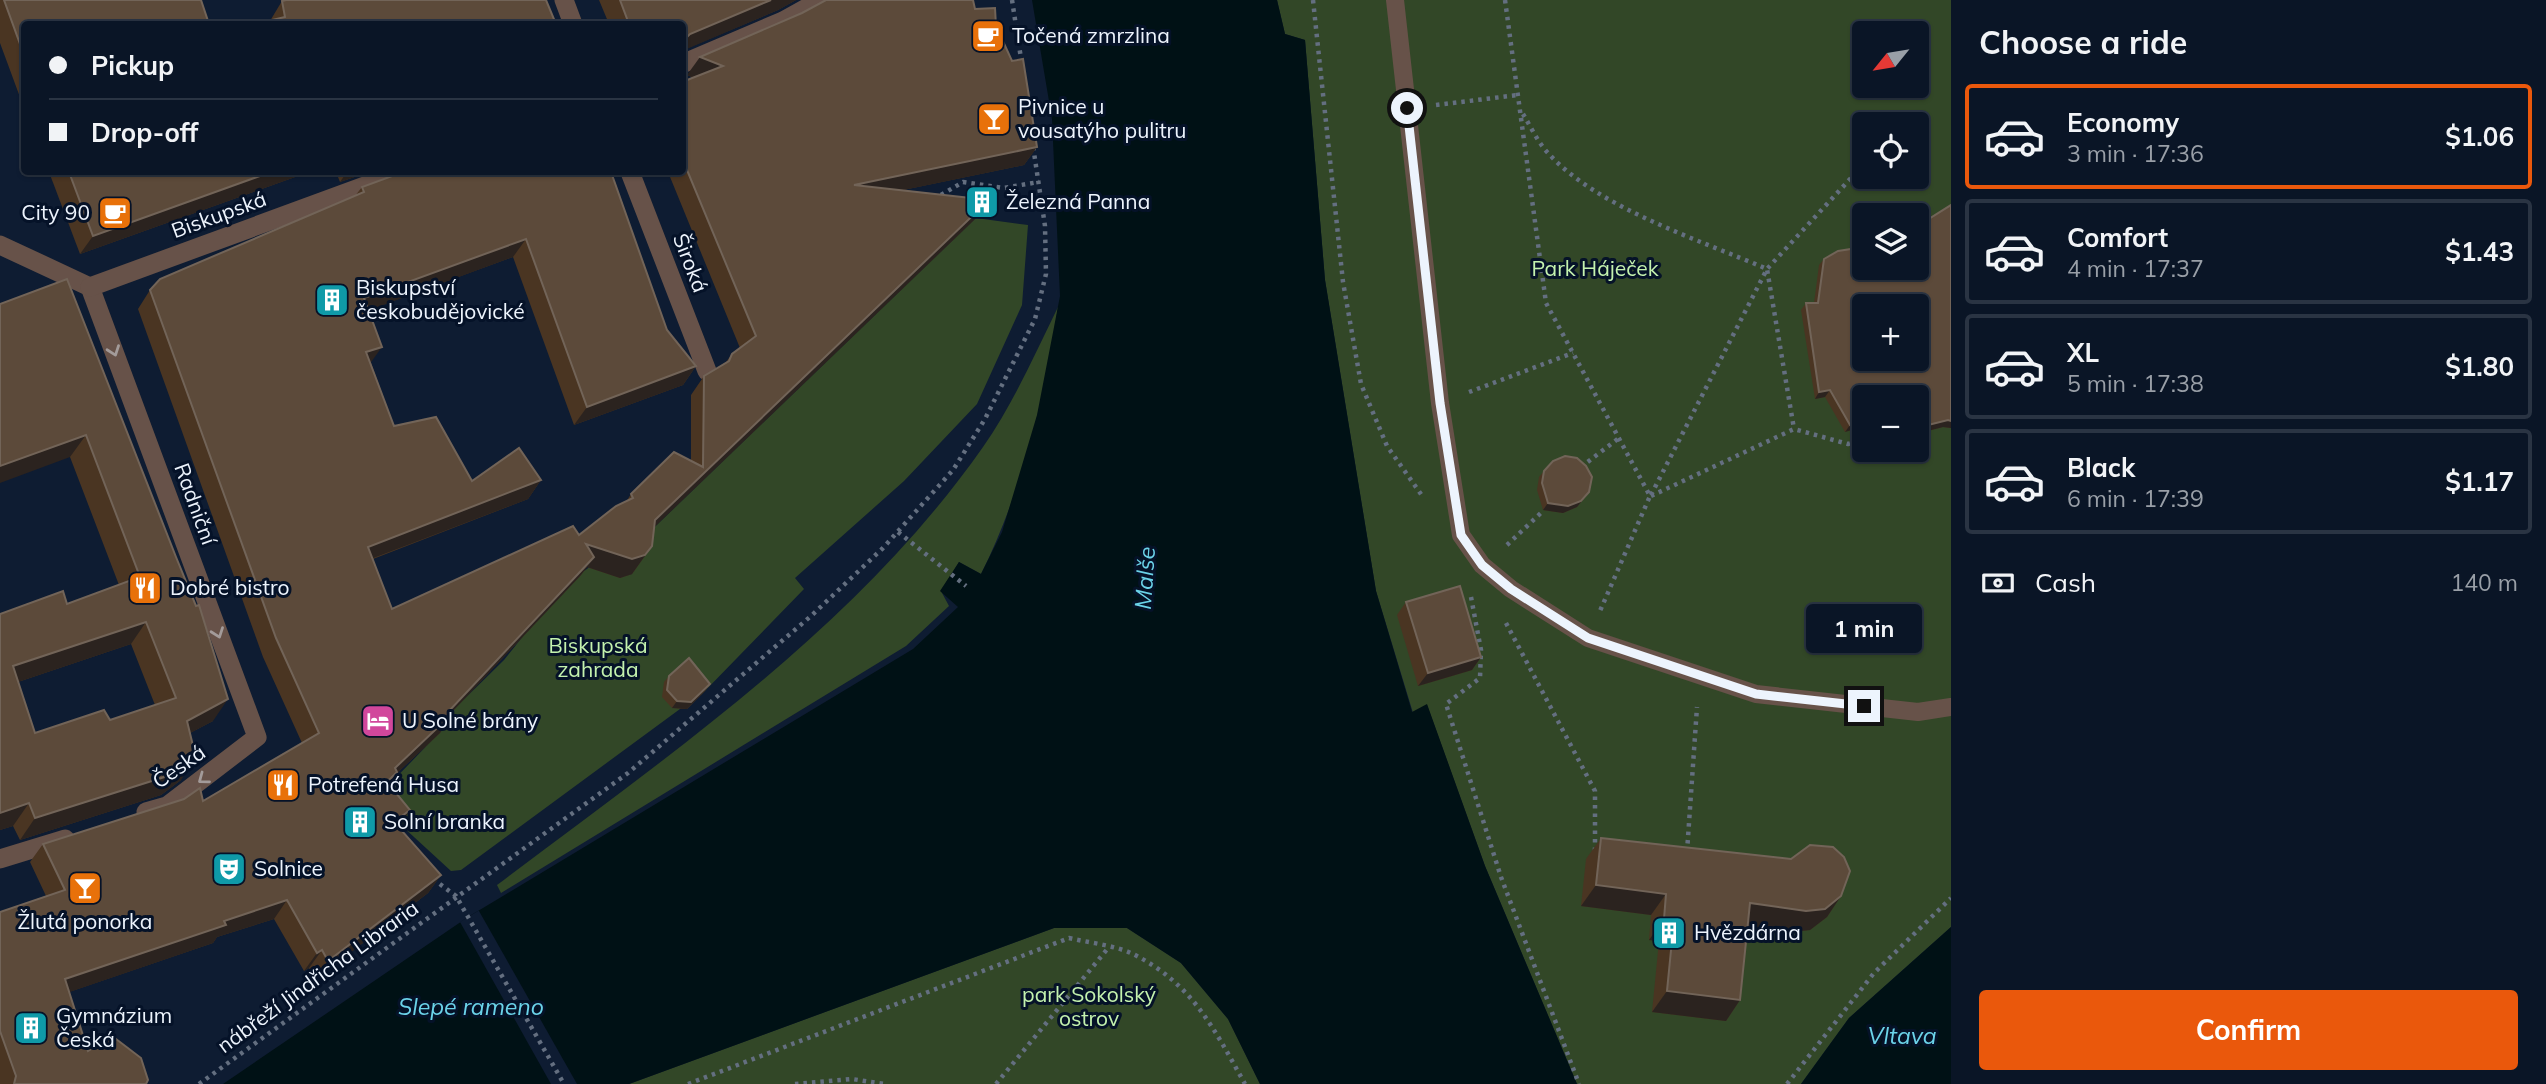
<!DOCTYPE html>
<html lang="en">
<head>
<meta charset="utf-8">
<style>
  body { margin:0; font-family:Mulish,sans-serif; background:#131e2e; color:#f1f3f6; height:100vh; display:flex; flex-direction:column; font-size:26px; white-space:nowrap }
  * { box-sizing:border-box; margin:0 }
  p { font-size:23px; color:#999fa7 }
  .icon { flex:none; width:38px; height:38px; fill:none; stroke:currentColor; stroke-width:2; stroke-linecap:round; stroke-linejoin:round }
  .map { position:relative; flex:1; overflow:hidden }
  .drawer { display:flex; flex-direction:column; background:#0a1526; width:595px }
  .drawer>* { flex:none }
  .banner { position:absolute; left:21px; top:21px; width:665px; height:154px; border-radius:7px; box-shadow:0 2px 5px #0004,0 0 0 2px #2a3443; display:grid; align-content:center; height:154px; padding:0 28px; background:#0a1526 }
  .needle { width:46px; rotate:240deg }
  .buttons { position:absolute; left:1852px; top:21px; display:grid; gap:14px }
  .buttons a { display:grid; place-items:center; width:77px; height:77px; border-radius:7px; background:#0a1526; box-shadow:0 2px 5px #0004,0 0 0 2px #2a3443; font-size:35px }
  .end { position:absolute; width:32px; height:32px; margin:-16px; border:9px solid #edf4fd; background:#111; box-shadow:0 0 0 4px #111 }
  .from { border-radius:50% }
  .bubble { position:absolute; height:49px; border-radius:7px; background:#0a1526; box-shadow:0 2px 5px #0004,0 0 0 2px #2a3443; font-size:23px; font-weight:700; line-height:49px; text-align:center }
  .banner b { display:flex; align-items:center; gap:24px; height:66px; font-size:26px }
  .banner b+b { border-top:2px solid #2a3443 }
  .banner i { width:18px; height:18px; background:#f1f3f6 }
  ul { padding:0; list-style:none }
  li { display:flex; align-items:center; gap:21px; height:105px; margin:0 14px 10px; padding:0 14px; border:4px solid #2a3443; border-radius:7px }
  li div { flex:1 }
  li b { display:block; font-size:26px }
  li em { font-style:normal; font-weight:700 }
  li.selected { border-color:#ea580c }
  li>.icon { width:63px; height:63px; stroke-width:1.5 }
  h2 { padding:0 28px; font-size:32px; line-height:84px }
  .pay { display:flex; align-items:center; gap:18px; height:77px; padding:0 28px; font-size:26px }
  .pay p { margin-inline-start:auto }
  .button { display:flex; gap:14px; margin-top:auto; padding:14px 28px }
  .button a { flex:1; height:80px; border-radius:7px; background:#ea580c; color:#fff; font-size:28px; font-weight:700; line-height:80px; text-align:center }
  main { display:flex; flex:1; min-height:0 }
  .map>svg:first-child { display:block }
  .green { fill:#324727; fill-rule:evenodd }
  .water { fill:#001115 }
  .pier { fill:#0e1c32 }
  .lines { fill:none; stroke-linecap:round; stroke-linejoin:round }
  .path { stroke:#646f80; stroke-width:4.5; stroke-dasharray:3.5 5; stroke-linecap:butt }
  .service { stroke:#675249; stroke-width:18 }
  .minor { stroke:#675249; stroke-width:19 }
  .wall { fill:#4a3522; fill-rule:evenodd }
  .shaded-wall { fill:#2b231f }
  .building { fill:#5c4a3a; stroke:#726458; stroke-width:2; fill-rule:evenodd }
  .oneway { stroke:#a39b9a }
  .route { stroke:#edf4fd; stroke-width:9 }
  .labels { text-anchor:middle; stroke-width:6; stroke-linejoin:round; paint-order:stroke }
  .poi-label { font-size:21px; fill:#edf4fd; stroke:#051228; text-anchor:start }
  .street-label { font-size:21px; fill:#edf4fd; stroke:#051228 }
  .park-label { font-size:21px; fill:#c4f2ae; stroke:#051228 }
  .water-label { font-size:23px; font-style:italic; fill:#6bd3e9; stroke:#051228 }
</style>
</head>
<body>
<main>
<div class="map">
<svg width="1951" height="1084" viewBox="0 0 1951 1084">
  <rect width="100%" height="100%" fill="#0e1c32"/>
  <g class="green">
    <path d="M1277,0H1951V927L1849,1018L1801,1084H1577L1485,866L1427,705L1413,713L1376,591L1325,280L1305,40L1285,34ZM1864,33H1916V86H1864ZM1864,124H1916V177H1864ZM1864,215H1916V268H1864ZM1864,306H1916V359H1864ZM1864,397H1916V450H1864Z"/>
    <path d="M976,218L1028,225L1022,305L977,404L904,481L795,578L804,589L701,695L700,684L680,709L461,870L451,871L402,826L397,829L384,790L439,733L447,716L504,660L544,610L580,574L595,563C607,575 616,579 632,574L638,543Z"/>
    <path d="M1058,307C1045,398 1022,492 981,574L959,562L941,591L949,606L906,646L501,893L497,885C670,754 856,628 983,447C1013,404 1035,354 1058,307Z"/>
    <polygon points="1054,928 1127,928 1181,963 1228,1019 1260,1084 629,1084"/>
  </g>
  <g class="water">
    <polygon points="1032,0 1277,0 1285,34 1305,40 1325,280 1376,591 1412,712 1427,704 1485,866 1577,1084 1260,1084 1228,1019 1181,963 1127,928 1054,928 629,1084 223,1084 468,917 913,649 958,607 940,591 959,562 981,574 1002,532 1037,415 1060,296 1052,119"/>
    <polygon points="1951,927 1951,1084 1801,1084 1849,1018"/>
  </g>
  <polygon class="pier" points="478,911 479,911 577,1084 551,1084 460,922"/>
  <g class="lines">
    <g class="path">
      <polyline points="1012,0 1022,65"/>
      <polyline points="1313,0 1343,282 1361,384 1387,446 1423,497"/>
      <polyline points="1505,0 1546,303 1650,496 1600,611"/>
      <polyline points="1436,105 1518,95"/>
      <path d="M1523,114C1531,127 1538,143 1549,154C1598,208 1700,240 1767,269L1794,429"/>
      <polyline points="941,195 963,182 1003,188 1039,182"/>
      <polyline points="1469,392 1573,353"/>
      <polyline points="1581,467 1619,438"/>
      <polyline points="1651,495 1767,269 1864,164"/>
      <polyline points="1651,496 1794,429 1848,444 1864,439"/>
      <polyline points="898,532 966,586"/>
      <polyline points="1507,545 1543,511"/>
      <polyline points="1471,597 1481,650 1480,678 1446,704 1501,877 1579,1084"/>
      <polyline points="1506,623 1595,791 1595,851"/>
      <polyline points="1687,852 1697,707"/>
      <polyline points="433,879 456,896 564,1084"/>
      <polyline points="199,1084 628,773 811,616 883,548 953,470 985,419 1035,319 1046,274 1045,226 1033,146"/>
      <path d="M688,1084L1069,938C1090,943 1114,945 1133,954C1193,984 1214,1029 1245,1084"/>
      <polyline points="795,1084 852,1079 884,1084"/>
      <polyline points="996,1084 1109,947"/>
      <polyline points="1787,1084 1874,973 1951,898"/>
    </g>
    <polyline class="service" points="1395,0 1440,403 1461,535 1482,565 1511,589 1588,638 1756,694 1918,712 1951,707"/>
    <g class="minor">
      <polyline points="564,0 573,24"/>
      <polyline points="682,64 783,21 821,0"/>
      <polyline points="630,172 707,371"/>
      <polyline points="0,245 90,287"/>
      <polyline points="90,287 257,737 167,806 146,812"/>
      <polyline points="90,287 403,172"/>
      <polyline points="0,859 65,839"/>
    </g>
  </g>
  <g class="wall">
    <polygon points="0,0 201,0 24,24 24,108 0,43"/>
    <polygon points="599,0 796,0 778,10 683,50 682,24 609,24"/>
    <polygon points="282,1 556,24 270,21"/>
    <polygon points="975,9 996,26 1037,147 1024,165 903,190 989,200 976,218 654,527 652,546 632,574 620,578 587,567 581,575 451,713 440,733 395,775 388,784 410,810 399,827 441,875 428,893 316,979 309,968 304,971 274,919 217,937 213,943 69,992 88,1051 146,1084 0,1084 0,912 46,896 30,862 43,844 203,801 302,743 263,657 138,309 150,290 355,196 362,187 611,172 667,330 696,366 683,385 574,425 513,257 368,310 371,363 394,426 472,481 541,480 528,499 373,559 392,609 579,535 626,502 631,494 691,460 691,395 704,376 726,362 732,354 740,348 668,172 682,172 682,82 694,78 687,75"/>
    <polygon points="49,172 309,172 80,254"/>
    <polygon points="336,172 369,172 340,182"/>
    <polygon points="1951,205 1951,428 1943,427 1916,434 1916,397 1864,397 1864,426 1845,432 1825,397 1815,399 1801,310 1806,303 1814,303 1819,265 1824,259 1864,268"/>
    <path d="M67,279L213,721L190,733L181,780L161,795L20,840L13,826L0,830V614L67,604L119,585L70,457ZM131,644L155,705L110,720L35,733L18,682Z"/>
    <polygon points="1544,471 1589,492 1577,507 1563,513 1543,510 1537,490 1539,477"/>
    <polygon points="1406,602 1481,657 1472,670 1418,686 1397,615"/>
    <polygon points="669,676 710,684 705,691 687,709 672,708 662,697 664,682"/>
    <polygon points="1601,838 1841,896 1827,917 1810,930 1791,932 1748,926 1740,1000 1726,1021 1652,1012 1659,941 1649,940 1651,915 1581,906 1586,859"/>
  </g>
  <g class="shaded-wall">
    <polygon points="771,0 796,0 778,10 682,51 682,42 690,34"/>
    <polygon points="700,57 723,66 710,84 687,75"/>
    <polygon points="1037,147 1024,165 841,203 854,185"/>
    <polygon points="271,172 309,172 80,254 93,236"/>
    <polygon points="347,172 369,172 340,182"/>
    <polygon points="989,200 976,218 642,539 655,520"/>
    <polygon points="526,239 513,257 351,317 364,298"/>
    <polygon points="382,347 369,365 366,352"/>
    <polygon points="696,366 683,385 574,425 587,407"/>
    <polygon points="1830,390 1825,397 1815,399 1819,392"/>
    <polygon points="1948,420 1951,421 1951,428 1943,427 1916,434 1916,428"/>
    <polygon points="1864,421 1864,426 1845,432 1850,425"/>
    <polygon points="86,435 70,457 0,483 0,466"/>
    <polygon points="541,480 528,499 355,565 368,547"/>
    <polygon points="1589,492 1577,507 1563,513 1543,510 1548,503"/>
    <polygon points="586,544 652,546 632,574 620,578 587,567 581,575 436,729 449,711"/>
    <polygon points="146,622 131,644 0,688 13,666"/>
    <polygon points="1481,657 1472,670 1418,686 1428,673"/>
    <polygon points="710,684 705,691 687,709 672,708 677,701"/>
    <polygon points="228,699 213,721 171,743 187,721"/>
    <polygon points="452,714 440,733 395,775 384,790 374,801 395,768"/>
    <polygon points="196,758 181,780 161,795 20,840 35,818"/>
    <polygon points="29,803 13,826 0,830 0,813"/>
    <polygon points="410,810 397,829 394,822"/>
    <polygon points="441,875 428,893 316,979 328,961"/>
    <polygon points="1596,885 1666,894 1651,915 1581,906"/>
    <polygon points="1841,896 1827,917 1810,930 1791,932 1735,924 1750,903"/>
    <polygon points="287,900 274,919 217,937 213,943 52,998 65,979 224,921"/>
    <polygon points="1664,919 1674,920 1659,941 1649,940"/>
    <polygon points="322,950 309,968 304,971 317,953"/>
    <polygon points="1667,991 1740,1000 1726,1021 1652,1012"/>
  </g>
  <g class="building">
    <polygon points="4,0 201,0 209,24 24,24 24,55"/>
    <polygon points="286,0 546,0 556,24 255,24 285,17 282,1"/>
    <polygon points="620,0 771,0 690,34 685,39 683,50 682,50 682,24 629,24"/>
    <polygon points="826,0 973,0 975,9 995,8 996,26 1012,61 1023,59 1037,147 854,185 989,200 655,520 652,546 645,555 632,559 586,544 594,557 449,711 452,714 395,768 397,772 387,782 410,810 394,822 441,875 328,961 322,950 317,953 287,900 224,921 226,925 65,979 88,1051 112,1036 141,1058 148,1080 146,1084 14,1084 16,1076 0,1031 0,912 65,890 43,844 184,799 200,788 203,801 319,733 276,638 150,290 160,279 364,192 362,187 403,172 611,172 667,330 696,366 587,407 526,239 364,298 382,347 366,352 394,426 436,417 472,481 519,448 541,480 368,547 392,609 573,526 579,535 616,506 633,498 631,494 674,452 703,467 704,376 729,361 732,354 756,336 682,158 682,82 723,66 700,57 802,13"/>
    <polygon points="69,172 271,172 93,236"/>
    <path d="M1951,205V421L1948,420L1916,428V397H1864V421L1850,425L1830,390L1819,392L1806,303H1818L1824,259L1838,251L1864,247V268H1916V227ZM1864,306H1916V359H1864Z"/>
    <path d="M67,279L176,557L196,606L199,605L228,699L187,721L196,758L177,773L35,818L29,803L0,813V614L63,591L67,604L140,577L86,435L0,466V304ZM146,622L176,698L110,720L104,710L35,733L13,666Z"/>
    <polygon points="1565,456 1577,458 1586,466 1592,477 1589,492 1581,501 1568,506 1548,503 1542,483 1544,471 1553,461"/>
    <polygon points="1460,586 1481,657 1428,673 1406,602"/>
    <polygon points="689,658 710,684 691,702 677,701 667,690 669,676"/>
    <polygon points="1601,838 1791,859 1810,845 1833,847 1844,857 1850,871 1841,896 1825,909 1806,911 1750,903 1740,1000 1667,991 1674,920 1664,919 1666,894 1596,885"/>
  </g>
  <defs><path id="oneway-chevron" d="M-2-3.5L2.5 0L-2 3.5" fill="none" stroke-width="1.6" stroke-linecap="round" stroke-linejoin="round" transform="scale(1.75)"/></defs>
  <g class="oneway">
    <use href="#oneway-chevron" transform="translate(114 351) rotate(70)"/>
    <use href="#oneway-chevron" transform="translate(218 633) rotate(70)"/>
    <use href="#oneway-chevron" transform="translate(203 779) rotate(143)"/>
  </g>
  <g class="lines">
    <polyline class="route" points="1407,108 1440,403 1461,535 1482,565 1511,589 1588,638 1756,694 1864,706"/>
  </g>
  <defs>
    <g id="cafe-square" transform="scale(1.75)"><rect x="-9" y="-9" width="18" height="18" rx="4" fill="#e8710a" stroke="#051228"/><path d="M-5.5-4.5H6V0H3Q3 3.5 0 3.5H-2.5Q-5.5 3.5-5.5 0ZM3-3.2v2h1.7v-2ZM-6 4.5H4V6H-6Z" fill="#fff"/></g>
    <g id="bar-square" transform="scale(1.75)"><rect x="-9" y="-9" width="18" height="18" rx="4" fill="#e8710a" stroke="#051228"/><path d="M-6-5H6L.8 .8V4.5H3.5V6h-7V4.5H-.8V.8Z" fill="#fff"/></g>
    <g id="building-square" transform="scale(1.75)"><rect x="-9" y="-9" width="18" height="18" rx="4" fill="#0f9aa8" stroke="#051228"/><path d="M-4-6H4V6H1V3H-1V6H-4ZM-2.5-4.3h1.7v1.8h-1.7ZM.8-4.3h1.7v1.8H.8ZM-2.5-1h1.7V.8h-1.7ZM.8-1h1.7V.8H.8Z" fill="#fff"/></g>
    <g id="restaurant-square" transform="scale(1.75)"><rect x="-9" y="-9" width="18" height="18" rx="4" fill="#e8710a" stroke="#051228"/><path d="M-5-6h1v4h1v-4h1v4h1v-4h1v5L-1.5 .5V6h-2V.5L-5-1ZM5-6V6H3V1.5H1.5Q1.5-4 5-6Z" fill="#fff"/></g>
    <g id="hotel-square" transform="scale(1.75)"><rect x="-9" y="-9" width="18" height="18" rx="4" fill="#d1479c" stroke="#051228"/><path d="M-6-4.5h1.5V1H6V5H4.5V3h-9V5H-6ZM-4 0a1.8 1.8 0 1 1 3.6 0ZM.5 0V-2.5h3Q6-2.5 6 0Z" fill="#fff"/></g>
    <g id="theatre-square" transform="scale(1.75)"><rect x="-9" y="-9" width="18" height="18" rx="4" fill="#0f9aa8" stroke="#051228"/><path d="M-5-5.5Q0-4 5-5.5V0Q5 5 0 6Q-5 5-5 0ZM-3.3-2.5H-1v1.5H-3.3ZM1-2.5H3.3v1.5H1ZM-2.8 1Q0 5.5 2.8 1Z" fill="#fff"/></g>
  </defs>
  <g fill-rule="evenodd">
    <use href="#cafe-square" x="988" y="36"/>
    <use href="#bar-square" x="994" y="119"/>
    <use href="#building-square" x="982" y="202"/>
    <use href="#cafe-square" x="115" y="213"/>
    <use href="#building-square" x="332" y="300"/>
    <use href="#restaurant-square" x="145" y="588"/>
    <use href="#hotel-square" x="378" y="721"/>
    <use href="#restaurant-square" x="283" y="785"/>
    <use href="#building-square" x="360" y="822"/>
    <use href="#theatre-square" x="229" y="869"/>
    <use href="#bar-square" x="85" y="888"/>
    <use href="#building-square" x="1669" y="933"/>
    <use href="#building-square" x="31" y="1028"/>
  </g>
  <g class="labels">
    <g class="poi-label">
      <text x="1012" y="43">Točená zmrzlina</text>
      <text x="1018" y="114">Pivnice u<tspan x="1018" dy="24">vousatýho pulitru</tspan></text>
      <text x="1006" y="209">Železná Panna</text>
      <text x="90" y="220" text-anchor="end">City 90</text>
      <text x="356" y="295">Biskupství<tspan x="356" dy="24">českobudějovické</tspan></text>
      <text x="170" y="595">Dobré bistro</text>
      <text x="402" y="728">U Solné brány</text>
      <text x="308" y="792">Potrefená Husa</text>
      <text x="384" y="829">Solní branka</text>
      <text x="254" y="876">Solnice</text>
      <text x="85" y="929" text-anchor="middle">Žlutá ponorka</text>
      <text x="1694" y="940">Hvězdárna</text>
      <text x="56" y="1023">Gymnázium<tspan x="56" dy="24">Česká</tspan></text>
    </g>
    <g class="street-label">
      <text transform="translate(219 215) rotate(-20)" y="7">Biskupská</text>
      <text transform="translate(690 263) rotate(69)" y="7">Široká</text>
      <text transform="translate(195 504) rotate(70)" y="7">Radniční</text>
      <text transform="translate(179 767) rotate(-35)" y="7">Česká</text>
      <text transform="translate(318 977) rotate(-36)" y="7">nábřeží Jindřicha Libraria</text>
    </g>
    <g class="park-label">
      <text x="1595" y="276">Park Háječek</text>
      <text x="598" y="653">Biskupská<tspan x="598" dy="24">zahrada</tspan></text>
      <text x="1089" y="1002">park Sokolský<tspan x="1089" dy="24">ostrov</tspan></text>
    </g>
    <g class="water-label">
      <text transform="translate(1145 578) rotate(-86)" y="8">Malše</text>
      <text x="471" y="1015">Slepé rameno</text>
      <text x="1902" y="1044">Vltava</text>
    </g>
  </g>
</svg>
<div class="buttons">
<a><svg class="needle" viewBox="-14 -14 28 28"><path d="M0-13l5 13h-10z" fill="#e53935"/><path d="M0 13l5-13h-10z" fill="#999fa7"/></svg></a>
<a><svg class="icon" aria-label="locate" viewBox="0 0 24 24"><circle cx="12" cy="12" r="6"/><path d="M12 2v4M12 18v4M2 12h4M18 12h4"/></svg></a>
<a><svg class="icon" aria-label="layers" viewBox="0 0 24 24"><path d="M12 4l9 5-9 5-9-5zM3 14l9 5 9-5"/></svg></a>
<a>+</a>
<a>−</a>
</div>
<i class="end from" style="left:1407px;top:108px"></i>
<i class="end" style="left:1864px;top:706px"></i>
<div class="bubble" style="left:1806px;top:604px;width:116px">1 min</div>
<div class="banner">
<b><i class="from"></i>Pickup</b>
<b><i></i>Drop-off</b>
</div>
</div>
<section class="drawer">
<h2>Choose a ride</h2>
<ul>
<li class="selected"><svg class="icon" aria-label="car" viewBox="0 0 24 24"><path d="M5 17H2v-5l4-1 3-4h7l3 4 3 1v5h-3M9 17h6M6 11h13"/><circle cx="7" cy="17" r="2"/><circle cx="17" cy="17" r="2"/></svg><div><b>Economy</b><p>3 min · 17:36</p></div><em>$1.06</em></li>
<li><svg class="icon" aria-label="car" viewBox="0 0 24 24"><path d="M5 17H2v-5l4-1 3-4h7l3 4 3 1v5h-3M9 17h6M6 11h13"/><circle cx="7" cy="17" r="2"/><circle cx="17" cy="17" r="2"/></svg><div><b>Comfort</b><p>4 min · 17:37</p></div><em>$1.43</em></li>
<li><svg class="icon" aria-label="car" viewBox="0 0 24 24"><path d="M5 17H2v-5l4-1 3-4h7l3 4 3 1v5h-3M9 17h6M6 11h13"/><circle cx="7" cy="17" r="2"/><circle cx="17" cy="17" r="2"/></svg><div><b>XL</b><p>5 min · 17:38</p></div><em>$1.80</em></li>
<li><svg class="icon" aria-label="car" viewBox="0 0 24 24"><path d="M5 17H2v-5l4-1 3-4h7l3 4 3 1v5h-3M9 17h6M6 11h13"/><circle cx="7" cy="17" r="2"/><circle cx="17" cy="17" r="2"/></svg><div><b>Black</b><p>6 min · 17:39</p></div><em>$1.17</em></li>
</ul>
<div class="pay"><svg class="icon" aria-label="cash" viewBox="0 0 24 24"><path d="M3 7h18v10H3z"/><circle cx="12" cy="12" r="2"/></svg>Cash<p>140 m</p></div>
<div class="button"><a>Confirm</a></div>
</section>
</main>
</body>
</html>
